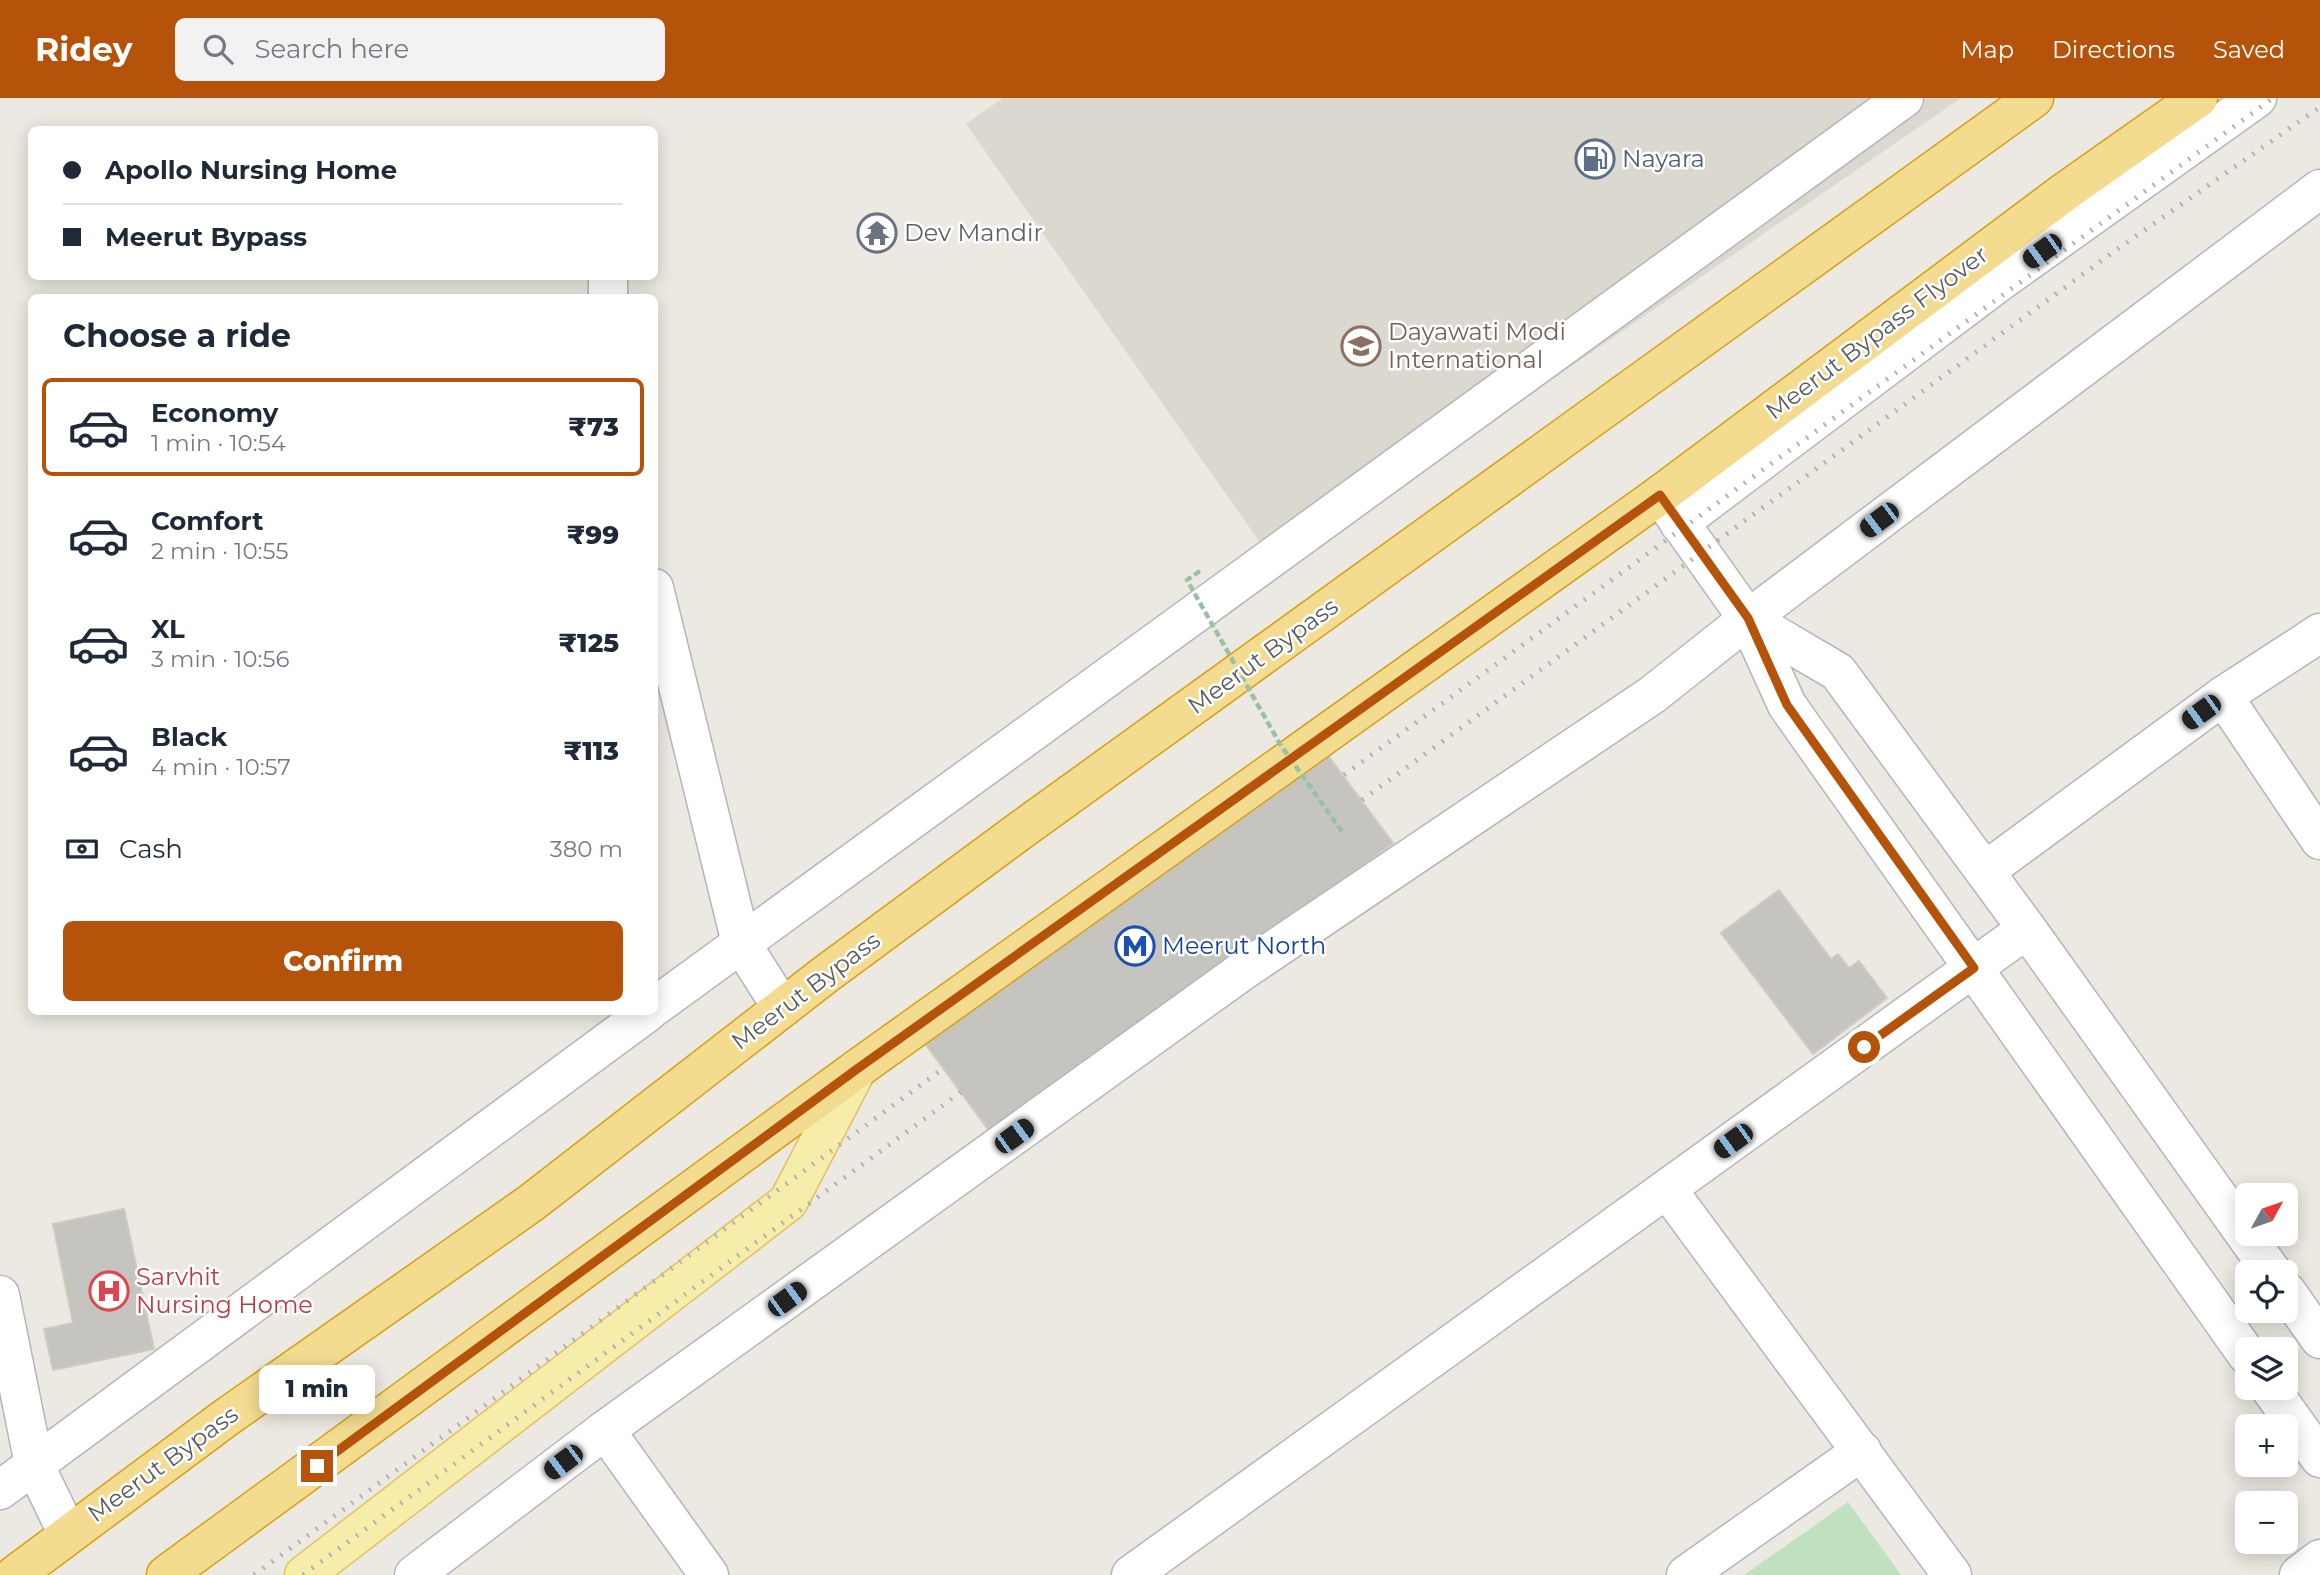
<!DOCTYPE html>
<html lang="en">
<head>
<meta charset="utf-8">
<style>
  body { margin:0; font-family:Montserrat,sans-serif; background:#f2f2f3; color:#1f2937; height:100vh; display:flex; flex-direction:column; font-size:26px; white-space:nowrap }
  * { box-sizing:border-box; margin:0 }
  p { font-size:23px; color:#747a83 }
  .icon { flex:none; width:38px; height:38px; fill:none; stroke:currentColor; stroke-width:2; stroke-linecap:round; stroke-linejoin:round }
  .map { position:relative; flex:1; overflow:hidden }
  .details { position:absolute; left:28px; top:196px; width:630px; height:721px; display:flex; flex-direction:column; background:#fff; border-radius:10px; box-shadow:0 4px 18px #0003 }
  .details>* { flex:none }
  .hud { position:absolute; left:28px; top:28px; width:630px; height:154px; border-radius:10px; box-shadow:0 4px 18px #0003; display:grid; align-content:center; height:154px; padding:0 35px; background:#fff }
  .needle { width:46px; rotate:50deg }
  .controls { position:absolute; left:2235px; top:1085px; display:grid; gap:14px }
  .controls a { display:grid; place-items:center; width:63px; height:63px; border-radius:10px; background:#fff; box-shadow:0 4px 18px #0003; font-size:35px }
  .end { position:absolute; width:32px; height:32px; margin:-16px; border:9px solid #b45309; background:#fff; box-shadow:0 0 0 4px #fff }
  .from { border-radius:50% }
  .bubble { position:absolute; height:49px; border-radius:10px; background:#fff; box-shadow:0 4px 18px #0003; font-size:23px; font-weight:800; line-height:49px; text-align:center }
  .car { position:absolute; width:21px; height:42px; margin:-21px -10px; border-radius:9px; box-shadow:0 0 5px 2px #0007; background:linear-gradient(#222 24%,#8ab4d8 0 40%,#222 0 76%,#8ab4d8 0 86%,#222 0) }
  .hud b { display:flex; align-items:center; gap:24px; height:66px; font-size:26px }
  .hud b+b { border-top:2px solid #e0e1e3 }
  .hud i { width:18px; height:18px; background:#1f2937 }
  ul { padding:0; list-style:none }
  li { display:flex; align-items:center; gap:21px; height:98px; margin:0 14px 10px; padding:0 21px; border:4px solid transparent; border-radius:10px }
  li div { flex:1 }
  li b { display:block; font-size:26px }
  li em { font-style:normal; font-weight:800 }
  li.active { border-color:#b45309 }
  li>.icon { width:63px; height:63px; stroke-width:1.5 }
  h2 { padding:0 35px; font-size:32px; line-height:84px }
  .pay { display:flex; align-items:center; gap:18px; height:77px; padding:0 35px; font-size:26px }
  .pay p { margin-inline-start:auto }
  .button { display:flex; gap:14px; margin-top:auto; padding:14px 35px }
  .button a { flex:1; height:80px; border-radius:10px; background:#b45309; color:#fff; font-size:28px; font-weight:800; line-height:80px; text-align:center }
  header { display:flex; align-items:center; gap:42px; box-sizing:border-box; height:98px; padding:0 35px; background:#b45309; color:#fff }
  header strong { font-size:33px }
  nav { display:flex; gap:38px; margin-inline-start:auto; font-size:24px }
  .search { width:490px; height:63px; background:#f2f2f3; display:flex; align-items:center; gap:18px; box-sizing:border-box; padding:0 24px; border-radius:10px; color:#747a83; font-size:26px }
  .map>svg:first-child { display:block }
  .education { fill:#dbd8cf }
  .green { fill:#bfe1c0 }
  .building { fill:#c6c4be; stroke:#cfcbc0; stroke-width:2 }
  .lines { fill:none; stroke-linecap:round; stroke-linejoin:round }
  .minor-casing { stroke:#b3b6ba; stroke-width:41 }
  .major-casing { stroke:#e4c261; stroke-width:41 }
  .highway-casing { stroke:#d7a014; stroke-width:41 }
  .minor { stroke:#fff; stroke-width:38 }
  .major { stroke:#f7edaa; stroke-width:38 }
  .highway { stroke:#f3dc90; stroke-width:38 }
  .rail { stroke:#b1b2b2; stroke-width:5; stroke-dasharray:2 9; stroke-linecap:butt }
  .path-bridge { stroke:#99c1a6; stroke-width:4.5; stroke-dasharray:7 3.5; stroke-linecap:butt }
  .route { stroke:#b45309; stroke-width:9 }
  .labels { text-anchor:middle; stroke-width:5; stroke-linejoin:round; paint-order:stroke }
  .service-label { font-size:24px; fill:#4e5e75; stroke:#fff; text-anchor:start }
  .worship-label { font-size:24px; fill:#5b616d; stroke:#fff; text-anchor:start }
  .education-label { font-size:24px; fill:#785e54; stroke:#fff; text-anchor:start }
  .street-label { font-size:24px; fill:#595c60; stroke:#fff }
  .transit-label { font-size:24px; fill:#164399; stroke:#fff; text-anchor:start }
  .health-label { font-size:24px; fill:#be3a42; stroke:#fff; text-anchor:start }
</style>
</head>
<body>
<header>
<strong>Ridey</strong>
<div class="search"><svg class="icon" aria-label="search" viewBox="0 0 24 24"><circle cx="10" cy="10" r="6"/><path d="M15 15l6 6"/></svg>Search here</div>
<nav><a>Map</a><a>Directions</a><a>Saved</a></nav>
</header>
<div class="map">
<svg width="2320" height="1477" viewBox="0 0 2320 1477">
  <rect width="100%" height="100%" fill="#ebe9e1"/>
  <polygon class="education" points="1003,0 1961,0 1278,470 966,26"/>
  <polygon class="green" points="1848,1404 1901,1477 1744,1477"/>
  <g class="building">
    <polygon points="1306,628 1393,745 993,1038 907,921"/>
    <polygon points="1779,792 1831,861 1838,856 1849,870 1859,863 1887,900 1813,956 1721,835"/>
    <polygon points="124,1111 154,1251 53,1272 44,1231 73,1225 53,1126"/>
  </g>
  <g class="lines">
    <g class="minor-casing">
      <g id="minor">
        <polyline points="608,178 608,200"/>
        <polyline points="1660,397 1748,521 1787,607 2247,1257"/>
        <polyline points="1679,425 1999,184 2257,0"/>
        <polyline points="654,490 741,845 782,910"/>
        <polyline points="1748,521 1838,574 2027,831 2272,1174"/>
        <polyline points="2223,598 2320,535"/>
        <polyline points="1985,773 2223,598 2320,742"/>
        <polyline points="654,909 1904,0"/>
        <polyline points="1667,1091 1952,1477"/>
        <polyline points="2286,1193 2320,1241"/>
        <polyline points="0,1197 34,1366 68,1436"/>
        <polyline points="2270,1290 2320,1360"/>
        <polyline points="605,1332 709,1477"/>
        <polyline points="0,1392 648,914"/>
        <polyline points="414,1477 605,1332 1241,874 1652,597 1748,521 2320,91"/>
        <polyline points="1131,1477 2027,831"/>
        <polyline points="1686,1477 1862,1353"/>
        <polyline points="2299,1477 2320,1461"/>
      </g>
    </g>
    <g class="major-casing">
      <polyline id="major" points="304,1477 788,1104 857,971"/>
    </g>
    <g class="highway-casing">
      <g id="highway">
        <polyline points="15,1477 224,1321 531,1105 826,876 1021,732 2034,0"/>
        <polyline points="166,1477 857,971 1660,397 2066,93 2198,0"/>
      </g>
    </g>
    <use href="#minor" class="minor"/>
    <use href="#major" class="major"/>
    <use href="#highway" class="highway"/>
    <g class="rail">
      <polyline points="1344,677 2273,0"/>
      <polyline points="1362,702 2112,155 2320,9"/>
      <polyline points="254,1477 944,970"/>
      <polyline points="303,1477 961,994"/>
    </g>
    <polyline class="path-bridge" points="1200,473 1187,482 1280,646 1343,735"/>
  </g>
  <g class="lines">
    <polyline class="route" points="317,1368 857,971 1660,397 1748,520 1787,607 1974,870 1864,949"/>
  </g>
  <defs>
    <g id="fuel-ring" transform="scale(2.0125)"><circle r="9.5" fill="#fff" stroke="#5c6f8a" stroke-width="1.5"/><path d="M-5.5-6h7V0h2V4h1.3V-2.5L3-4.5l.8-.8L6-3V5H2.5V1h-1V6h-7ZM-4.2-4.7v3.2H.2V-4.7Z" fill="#5c6f8a"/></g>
    <g id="temple-ring" transform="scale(2.0125)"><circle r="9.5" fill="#fff" stroke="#6b7280" stroke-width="1.5"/><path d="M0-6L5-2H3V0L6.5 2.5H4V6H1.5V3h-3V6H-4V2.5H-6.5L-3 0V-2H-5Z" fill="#6b7280"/></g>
    <g id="school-ring" transform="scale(2.0125)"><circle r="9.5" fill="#fff" stroke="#8d6e63" stroke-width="1.5"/><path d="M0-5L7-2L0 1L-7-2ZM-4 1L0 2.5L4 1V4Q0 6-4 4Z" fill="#8d6e63"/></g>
    <g id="metro-ring" transform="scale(2.0125)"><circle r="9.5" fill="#fff" stroke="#1a4fb4" stroke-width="1.5"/><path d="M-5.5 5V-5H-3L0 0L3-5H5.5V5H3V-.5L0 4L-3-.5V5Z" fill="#1a4fb4"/></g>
    <g id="hospital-ring" transform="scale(2.0125)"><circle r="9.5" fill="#fff" stroke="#e0444e" stroke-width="1.5"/><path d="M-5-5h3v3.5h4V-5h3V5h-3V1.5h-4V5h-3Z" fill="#e0444e"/></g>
  </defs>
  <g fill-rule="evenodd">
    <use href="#fuel-ring" x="1595" y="61"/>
    <use href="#temple-ring" x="877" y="135"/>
    <use href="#school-ring" x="1361" y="248"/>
    <use href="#metro-ring" x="1135" y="848"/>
    <use href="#hospital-ring" x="109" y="1193"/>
  </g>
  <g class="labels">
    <g class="service-label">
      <text x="1622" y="69">Nayara</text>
    </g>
    <g class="worship-label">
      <text x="904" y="143">Dev Mandir</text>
    </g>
    <g class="education-label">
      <text x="1388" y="242">Dayawati Modi<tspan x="1388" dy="28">International</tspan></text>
    </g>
    <g class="street-label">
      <text transform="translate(1877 235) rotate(-37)" y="8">Meerut Bypass Flyover</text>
      <text transform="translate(1263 558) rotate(-36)" y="8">Meerut Bypass</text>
      <text transform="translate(806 893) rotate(-37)" y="8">Meerut Bypass</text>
      <text transform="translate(163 1366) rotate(-36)" y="8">Meerut Bypass</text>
    </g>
    <g class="transit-label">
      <text x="1162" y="856">Meerut North</text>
    </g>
    <g class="health-label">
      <text x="136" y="1187">Sarvhit<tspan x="136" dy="28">Nursing Home</tspan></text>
    </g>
  </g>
</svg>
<div class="controls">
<a><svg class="needle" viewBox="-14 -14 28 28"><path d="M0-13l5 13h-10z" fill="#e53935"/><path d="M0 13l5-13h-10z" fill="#747a83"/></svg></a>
<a><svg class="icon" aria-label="locate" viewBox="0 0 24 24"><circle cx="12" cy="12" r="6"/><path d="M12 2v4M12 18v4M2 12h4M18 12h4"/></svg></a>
<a><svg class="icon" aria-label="layers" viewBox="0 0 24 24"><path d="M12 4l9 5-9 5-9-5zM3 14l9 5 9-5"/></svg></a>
<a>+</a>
<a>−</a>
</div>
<i class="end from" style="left:1864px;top:949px"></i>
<i class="end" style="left:317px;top:1368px"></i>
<div class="bubble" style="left:259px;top:1267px;width:116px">1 min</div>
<i class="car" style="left:2042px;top:153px;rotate:234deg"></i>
<i class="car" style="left:1879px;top:422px;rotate:233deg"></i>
<i class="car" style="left:2201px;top:614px;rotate:234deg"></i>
<i class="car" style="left:1014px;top:1038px;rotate:54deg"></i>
<i class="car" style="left:1733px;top:1043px;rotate:234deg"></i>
<i class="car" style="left:787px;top:1201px;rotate:54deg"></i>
<i class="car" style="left:563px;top:1364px;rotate:233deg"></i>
<div class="hud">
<b><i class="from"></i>Apollo Nursing Home</b>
<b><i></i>Meerut Bypass</b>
</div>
<section class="details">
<h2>Choose a ride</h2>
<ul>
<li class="active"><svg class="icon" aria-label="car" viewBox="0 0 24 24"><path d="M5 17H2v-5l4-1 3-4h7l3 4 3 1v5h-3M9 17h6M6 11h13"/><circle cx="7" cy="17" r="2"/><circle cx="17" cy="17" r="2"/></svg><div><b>Economy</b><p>1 min · 10:54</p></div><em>₹73</em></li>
<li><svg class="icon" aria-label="car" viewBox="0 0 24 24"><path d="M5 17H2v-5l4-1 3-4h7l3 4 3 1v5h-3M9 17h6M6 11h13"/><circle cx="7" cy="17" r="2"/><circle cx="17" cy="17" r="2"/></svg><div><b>Comfort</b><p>2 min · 10:55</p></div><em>₹99</em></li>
<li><svg class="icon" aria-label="car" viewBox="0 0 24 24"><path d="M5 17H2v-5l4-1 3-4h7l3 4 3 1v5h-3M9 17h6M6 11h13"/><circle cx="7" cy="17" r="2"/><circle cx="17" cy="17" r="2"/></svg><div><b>XL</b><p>3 min · 10:56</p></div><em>₹125</em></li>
<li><svg class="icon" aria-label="car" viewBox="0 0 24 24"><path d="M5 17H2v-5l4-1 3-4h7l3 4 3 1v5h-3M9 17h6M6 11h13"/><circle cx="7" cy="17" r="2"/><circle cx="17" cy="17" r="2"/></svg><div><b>Black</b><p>4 min · 10:57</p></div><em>₹113</em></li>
</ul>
<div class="pay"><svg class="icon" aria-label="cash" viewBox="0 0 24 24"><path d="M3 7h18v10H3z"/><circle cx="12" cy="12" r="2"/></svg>Cash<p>380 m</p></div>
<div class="button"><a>Confirm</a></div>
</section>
</div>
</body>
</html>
